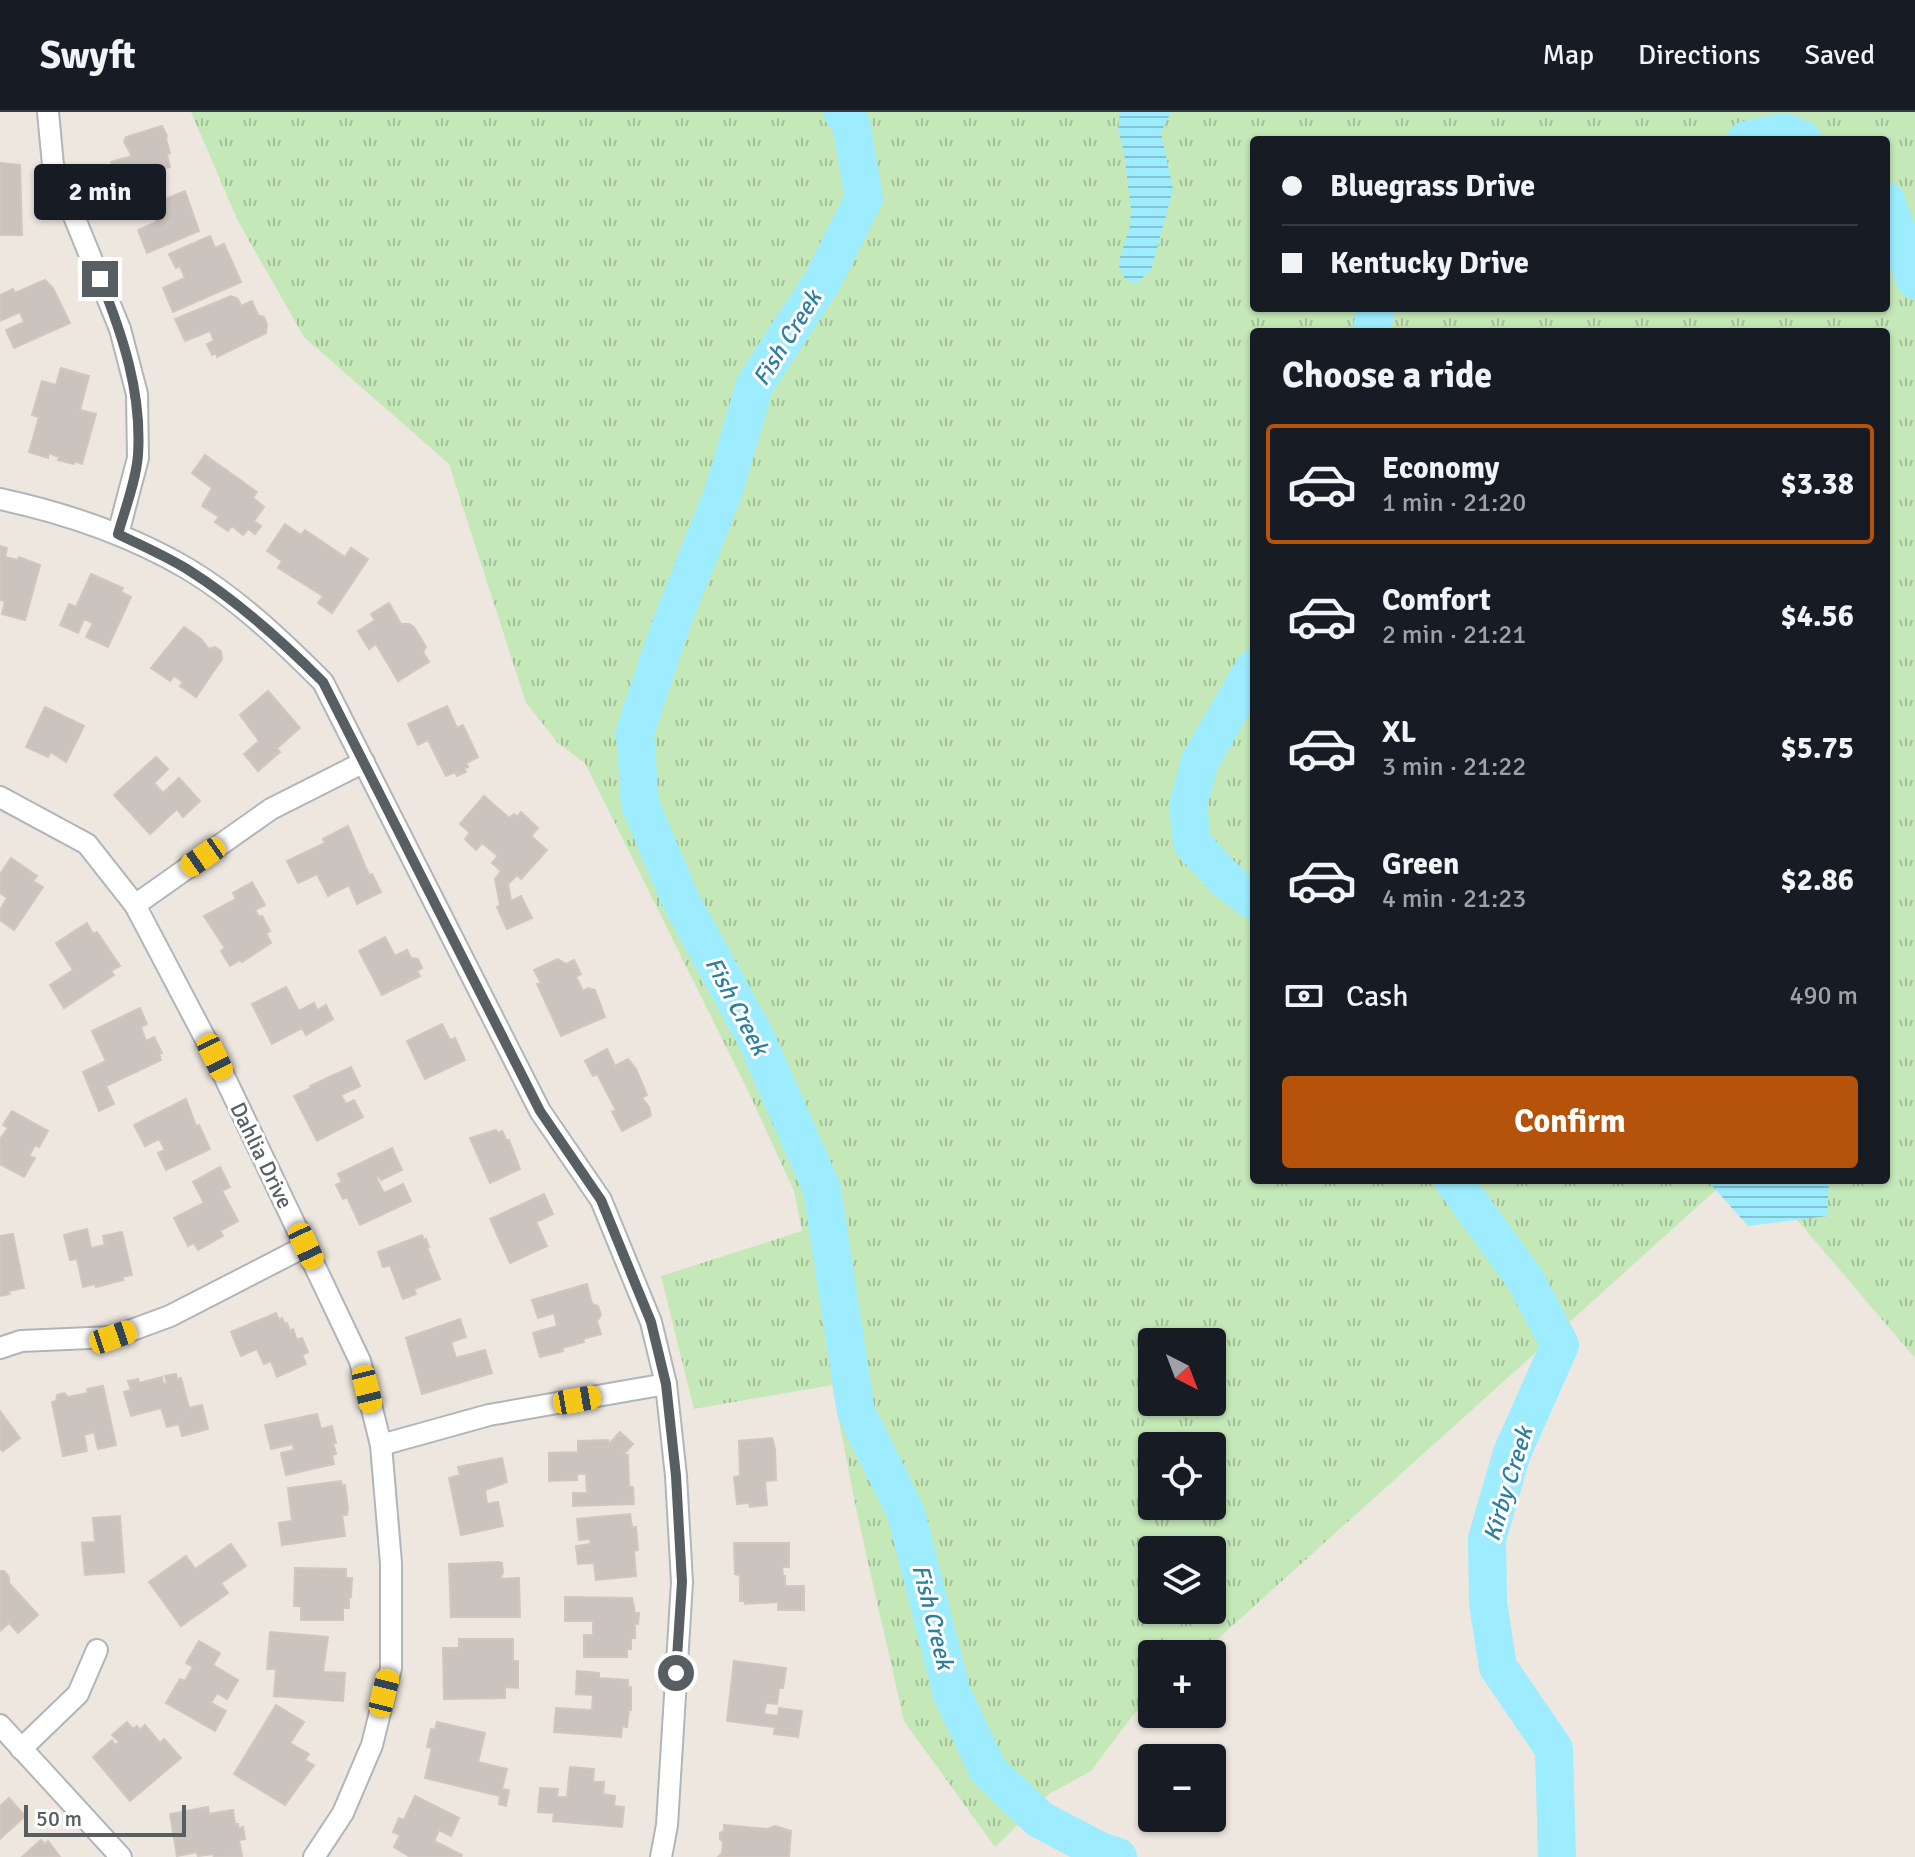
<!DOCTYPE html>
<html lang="en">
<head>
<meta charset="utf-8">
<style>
  body { margin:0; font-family:Signika,sans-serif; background:#242831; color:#f1f3f6; height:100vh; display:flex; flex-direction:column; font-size:30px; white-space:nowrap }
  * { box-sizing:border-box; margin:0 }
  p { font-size:26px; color:#9ea1a6 }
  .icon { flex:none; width:44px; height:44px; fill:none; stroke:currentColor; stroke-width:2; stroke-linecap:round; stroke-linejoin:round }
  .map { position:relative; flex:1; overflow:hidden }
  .drawer { position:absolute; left:1250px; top:216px; width:640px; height:856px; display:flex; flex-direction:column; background:#171b24; border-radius:8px; box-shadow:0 2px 6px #0004 }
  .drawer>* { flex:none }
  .top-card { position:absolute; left:1250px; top:24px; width:640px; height:176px; border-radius:8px; box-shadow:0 2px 6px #0004; display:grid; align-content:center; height:176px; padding:0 32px; background:#171b24 }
  .needle { width:52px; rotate:138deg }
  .fabs { position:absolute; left:1138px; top:1216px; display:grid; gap:16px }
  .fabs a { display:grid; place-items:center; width:88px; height:88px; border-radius:8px; background:#171b24; box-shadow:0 2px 6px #0004; font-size:40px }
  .scale { position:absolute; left:24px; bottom:20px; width:162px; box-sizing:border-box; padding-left:8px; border:4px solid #585f62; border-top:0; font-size:22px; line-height:28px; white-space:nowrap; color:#585f62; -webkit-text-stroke:6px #fff; paint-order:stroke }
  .end { position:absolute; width:36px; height:36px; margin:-18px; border:10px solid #585f62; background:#fff; box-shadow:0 0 0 4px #fff }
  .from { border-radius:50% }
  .bubble { position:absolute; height:56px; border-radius:8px; background:#171b24; box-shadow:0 2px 6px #0004; font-size:26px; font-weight:800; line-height:56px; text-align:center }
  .car { position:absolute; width:24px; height:48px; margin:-24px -12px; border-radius:10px; box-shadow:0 0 6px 2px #0007; background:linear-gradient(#f5c518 24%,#345 0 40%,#f5c518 0 76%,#345 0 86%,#f5c518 0) }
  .top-card b { display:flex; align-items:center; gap:28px; height:76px; font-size:30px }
  .top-card b+b { border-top:2px solid #363941 }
  .top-card i { width:20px; height:20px; background:#f1f3f6 }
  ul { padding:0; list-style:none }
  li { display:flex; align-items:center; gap:24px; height:120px; margin:0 16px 12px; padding:0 16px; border:4px solid transparent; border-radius:8px }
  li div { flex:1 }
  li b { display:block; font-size:30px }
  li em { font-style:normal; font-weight:800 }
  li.selected { border-color:#b45309 }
  li>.icon { width:72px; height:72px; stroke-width:1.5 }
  h2 { padding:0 32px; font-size:36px; line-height:96px }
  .pay { display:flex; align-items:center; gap:20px; height:88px; padding:0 32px; font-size:30px }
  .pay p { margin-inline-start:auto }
  .action { display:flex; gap:16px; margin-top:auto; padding:16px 32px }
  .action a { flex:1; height:92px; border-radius:8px; background:#b45309; color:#fff; font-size:32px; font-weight:800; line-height:92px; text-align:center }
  header { display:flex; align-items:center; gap:48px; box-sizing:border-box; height:112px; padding:0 40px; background:#171b24; border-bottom:2px solid #363941 }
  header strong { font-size:38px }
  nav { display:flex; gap:44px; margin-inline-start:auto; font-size:28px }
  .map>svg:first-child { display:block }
  .grass { fill:url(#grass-tufts); fill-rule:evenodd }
  .water { fill:url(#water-rules) }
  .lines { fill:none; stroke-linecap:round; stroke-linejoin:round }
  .river { stroke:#9decff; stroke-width:38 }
  .building { fill:#cac3be; stroke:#d2c6bd; stroke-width:2 }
  .minor-casing { stroke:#b0b5b9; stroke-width:24 }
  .minor { stroke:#fff; stroke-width:20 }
  .route { stroke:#585f62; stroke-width:10 }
  .labels { text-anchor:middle; stroke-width:6; stroke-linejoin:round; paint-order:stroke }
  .street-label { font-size:22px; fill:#585f62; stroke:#fff }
  .water-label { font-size:24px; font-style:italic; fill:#2c7f9f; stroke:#fff }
</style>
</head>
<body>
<header>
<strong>Swyft</strong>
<nav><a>Map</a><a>Directions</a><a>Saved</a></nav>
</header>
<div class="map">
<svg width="1915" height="1745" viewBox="0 0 1915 1745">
  <defs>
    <pattern id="grass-tufts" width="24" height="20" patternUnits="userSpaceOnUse" patternTransform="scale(2)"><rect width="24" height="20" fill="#c4e8b8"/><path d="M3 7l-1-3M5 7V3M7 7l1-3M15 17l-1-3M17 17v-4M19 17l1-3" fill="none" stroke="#a2bf99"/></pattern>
    <pattern id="water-rules" width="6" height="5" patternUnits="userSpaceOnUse" patternTransform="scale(2)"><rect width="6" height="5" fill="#9decff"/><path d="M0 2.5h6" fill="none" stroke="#83c2d2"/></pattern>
  </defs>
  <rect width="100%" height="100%" fill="#ede7df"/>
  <path class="grass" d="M191,0H1915V1246L1763,1068H1886V220H1254V1068H1727L1201,1542H1152V1586L1133,1603L1091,1659L1049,1682L995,1735L904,1609L858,1406L832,1273L694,1297L661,1164L802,1119L794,1079L749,981L585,651L558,631L526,591L449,352L304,225L238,109ZM1254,28H1886V196H1254ZM1152,1230H1212V1290H1152ZM1152,1334H1212V1394H1152ZM1152,1438H1212V1498H1152Z"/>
  <g class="water">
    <polygon points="1120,0 1171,0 1161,20 1173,78 1151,158 1135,172 1125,167 1118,152 1130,114 1131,97 1124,40 1118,18"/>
    <polygon points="1707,1068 1829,1068 1827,1104 1748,1114"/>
  </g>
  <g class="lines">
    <g class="river">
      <polyline points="842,0 851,12 864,86 823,168 755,272 724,378 670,515 635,620 640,692 681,789 755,924 822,1077 856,1300 906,1401 952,1582 988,1658 1039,1707 1100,1739 1118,1745"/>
      <polyline points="1746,28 1784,20 1803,28"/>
      <polyline points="1886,89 1915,168"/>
      <polyline points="1371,220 1376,196"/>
      <polyline points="1254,556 1200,649 1188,693 1192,731 1226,768 1254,789"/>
      <polyline points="1453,1068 1525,1167 1560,1233 1512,1341 1487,1427 1488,1491 1498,1555 1554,1637 1557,1745"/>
    </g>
  </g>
  <g class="building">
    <polygon points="162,14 167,24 166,27 170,41 167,42 170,55 117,70 111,50 132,44 124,30 126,25"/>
    <polygon points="0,51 20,53 22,123 0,123"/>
    <polygon points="185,79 199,119 147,141 138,118 157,110 150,93"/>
    <polygon points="210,124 215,136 224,132 241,170 173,200 163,176 185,166 180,154 176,156 169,142"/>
    <polygon points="45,168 53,176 70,211 14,236 6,218 24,210 20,200 0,209 0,183 13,177 15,181"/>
    <polygon points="231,184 238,187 241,194 252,189 258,203 264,205 267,213 266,221 217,245 216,241 212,243 207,232 214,229 210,219 185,229 175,207"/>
    <polygon points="61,256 89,264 80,298 96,302 82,352 75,349 74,352 58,348 59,345 49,341 48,346 29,340 39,305 32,303 42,269 56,273"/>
    <polygon points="205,343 257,380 253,386 264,395 254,409 261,414 255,422 248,417 243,423 232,414 228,419 215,410 219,405 202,394 212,376 192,361"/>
    <polygon points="285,412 301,423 305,418 345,445 351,436 368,447 332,501 318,491 323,484 278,456 282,449 267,439"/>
    <polygon points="0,434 7,436 5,445 18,448 19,445 40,453 25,508 2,502 5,489 0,488"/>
    <polygon points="91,462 123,476 121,480 131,485 108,535 86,525 93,511 84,507 78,521 60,513 69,492 76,495"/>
    <polygon points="389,491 401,512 409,512 414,515 426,535 423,540 429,550 398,569 376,532 369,537 358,519 375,508 371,502"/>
    <polygon points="184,515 201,527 209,537 215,535 221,539 222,547 196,585 180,574 183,570 174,564 170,569 151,556"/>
    <polygon points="268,579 300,616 277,636 280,640 258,659 244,642 259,629 240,603"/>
    <polygon points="447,594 457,616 463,613 478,645 466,651 468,655 464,656 466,660 457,664 455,660 446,664 428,628 418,633 408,612"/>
    <polygon points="45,595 84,614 66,650 51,640 48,645 26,635"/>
    <polygon points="156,645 168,657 154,671 163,681 179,666 200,689 183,705 177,697 150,722 114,683"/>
    <polygon points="484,684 509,706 514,702 517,705 521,700 538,716 531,724 547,738 521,767 517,763 508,772 511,789 521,784 532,806 507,817 497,795 500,793 495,767 501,759 492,751 498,744 482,731 476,738 465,727 470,721 460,712"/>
    <polygon points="348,714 369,763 372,762 381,780 357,792 349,773 328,784 317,762 298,771 287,749 325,731 323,727"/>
    <polygon points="11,746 37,764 33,769 43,775 14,818 0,808 0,798 7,786 0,781 0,762"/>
    <polygon points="252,770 265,793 255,798 259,805 262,804 270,819 266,821 271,831 242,850 240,848 230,854 221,839 225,836 204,804 236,787 233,781"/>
    <polygon points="87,811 93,822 97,820 120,854 111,859 114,863 64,896 50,873 73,858 56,831"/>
    <polygon points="385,825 395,844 407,838 411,846 418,847 422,856 417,859 420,864 382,883 359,839"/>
    <polygon points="558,847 566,852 574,848 581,862 576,865 583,879 588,876 595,878 605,905 561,924 537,872 541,871 534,858"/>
    <polygon points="286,875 299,899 314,891 317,898 326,893 333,907 306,923 302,916 272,932 252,892"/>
    <polygon points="140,896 147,912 141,915 143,921 146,929 154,925 162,941 159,942 161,948 106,974 114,992 99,999 83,960 106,949 92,919"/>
    <polygon points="442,912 450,928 455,926 465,948 425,967 407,929"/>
    <polygon points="607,937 615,954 628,947 636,957 647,983 642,986 649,995 651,1004 622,1019 612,1000 616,998 597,962 593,964 585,949"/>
    <polygon points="351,955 360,974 341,983 346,992 354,988 363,1005 317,1029 294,984 311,976 310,974"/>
    <polygon points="186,987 196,1014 199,1013 210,1037 166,1058 158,1041 165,1038 159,1027 145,1034 134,1013"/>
    <polygon points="12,999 48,1019 39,1035 35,1033 29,1044 35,1046 24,1065 0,1052 0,1027 8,1016 3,1013"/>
    <polygon points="496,1018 498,1021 502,1019 507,1029 509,1028 520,1057 490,1071 470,1026"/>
    <polygon points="392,1036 402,1058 381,1068 379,1064 376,1066 384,1081 403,1072 411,1089 360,1113 347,1085 343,1087 336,1073 342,1070 338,1062"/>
    <polygon points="220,1055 230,1075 222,1079 238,1109 220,1119 223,1124 198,1138 194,1131 188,1134 174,1106 204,1091 193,1070"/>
    <polygon points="544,1082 553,1102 536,1110 547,1134 510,1151 490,1107"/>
    <polygon points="87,1117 91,1136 105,1133 103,1124 122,1120 132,1163 122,1165 123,1168 96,1175 95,1172 83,1175 77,1147 70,1148 64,1123"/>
    <polygon points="13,1122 24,1176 9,1179 10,1182 0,1184 0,1124"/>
    <polygon points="422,1123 424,1128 426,1127 429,1135 427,1136 440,1167 414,1177 416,1182 403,1187 390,1153 383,1155 378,1140"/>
    <polygon points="587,1172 592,1192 598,1194 601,1203 597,1209 601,1222 583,1227 584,1230 562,1236 563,1239 540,1245 533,1221 557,1214 554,1201 538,1206 532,1188"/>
    <polygon points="276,1201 279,1208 282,1206 285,1212 287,1211 290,1219 293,1217 297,1228 302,1226 308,1240 302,1243 306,1252 277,1265 271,1249 264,1252 257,1237 241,1244 231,1220"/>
    <polygon points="460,1207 466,1225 451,1230 456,1246 485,1238 492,1261 422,1282 406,1226"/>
    <polygon points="176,1262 177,1268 181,1266 189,1296 202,1293 208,1317 182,1324 179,1312 167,1315 161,1296 131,1304 124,1280 131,1278 128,1269 138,1267 139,1271 162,1265 163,1272 167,1271 165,1264"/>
    <polygon points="103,1274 116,1333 98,1337 94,1320 84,1323 87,1339 63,1344 52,1290 56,1289 57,1283 64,1281 68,1285 88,1281 87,1277"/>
    <polygon points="0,1299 20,1326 3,1339 0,1337"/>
    <polygon points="317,1302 321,1317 332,1314 336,1331 333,1331 336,1342 332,1343 334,1352 286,1363 281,1341 294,1338 293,1332 271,1337 265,1313"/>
    <polygon points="620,1320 633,1332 623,1343 628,1343 629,1375 633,1375 634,1392 573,1394 573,1381 587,1381 586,1362 577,1362 577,1368 549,1369 549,1341 578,1340 578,1329 608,1328 609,1332"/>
    <polygon points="772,1326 775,1337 776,1368 765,1369 767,1393 750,1395 749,1391 737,1392 734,1365 740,1364 739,1329"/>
    <polygon points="502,1346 507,1370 485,1378 487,1392 498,1390 503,1414 461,1423 449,1366 460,1363 458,1355"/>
    <polygon points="341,1369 342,1374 345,1373 348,1397 347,1403 342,1403 345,1424 282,1433 279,1411 292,1409 288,1376"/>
    <polygon points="630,1402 632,1415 636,1415 638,1438 634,1439 636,1464 596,1468 594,1451 578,1452 576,1434 591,1432 590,1427 579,1428 577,1407"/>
    <polygon points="120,1404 124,1460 85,1463 82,1431 95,1430 93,1406"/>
    <polygon points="734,1431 789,1431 789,1455 782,1455 783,1464 785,1464 785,1474 804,1474 804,1498 778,1498 778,1490 745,1492 745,1489 740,1489 740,1464 735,1462"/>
    <polygon points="231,1432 246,1454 221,1471 228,1481 181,1514 149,1470 186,1444 195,1457"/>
    <polygon points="499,1450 502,1451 503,1461 500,1467 519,1466 520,1505 451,1505 449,1452"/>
    <polygon points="295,1456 346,1457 346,1466 352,1466 351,1485 349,1485 349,1496 343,1496 343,1508 301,1508 301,1494 294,1494"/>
    <polygon points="0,1459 4,1459 9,1465 9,1471 38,1503 18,1521 6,1507 8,1512 0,1519"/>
    <polygon points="565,1485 632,1486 635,1501 639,1501 638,1512 635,1511 635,1526 631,1526 631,1537 627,1537 627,1545 584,1545 584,1523 593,1523 593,1509 565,1509"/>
    <polygon points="270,1520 328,1525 323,1560 345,1561 343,1589 274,1584 276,1557 267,1557"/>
    <polygon points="459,1527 513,1527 513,1549 518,1549 518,1576 505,1575 505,1586 444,1587 443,1536 459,1536"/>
    <polygon points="199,1529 220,1541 213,1553 238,1568 227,1587 217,1581 211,1591 226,1599 215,1619 166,1591 180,1567 185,1569 193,1555 186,1551"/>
    <polygon points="734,1549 786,1556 783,1576 779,1576 777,1592 766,1591 764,1602 778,1604 779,1596 802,1599 798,1625 774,1622 775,1615 727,1609"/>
    <polygon points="577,1559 599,1561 599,1566 628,1568 628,1575 631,1575 631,1598 629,1597 627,1615 622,1614 621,1625 554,1620 556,1596 592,1598 593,1583 576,1582"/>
    <polygon points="276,1593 304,1610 290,1631 309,1642 305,1648 314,1653 285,1693 234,1662"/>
    <polygon points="127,1610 133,1617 137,1614 140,1618 145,1613 160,1631 164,1627 181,1646 130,1689 93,1645 112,1628 115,1633 119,1630 112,1623"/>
    <polygon points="437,1610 485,1621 478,1650 507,1657 502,1677 509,1678 506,1694 499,1692 500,1684 425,1666 432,1636 427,1635 431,1617 435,1618"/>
    <polygon points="570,1655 594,1657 593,1670 604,1670 603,1682 615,1684 614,1694 624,1695 622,1715 553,1709 554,1701 538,1700 540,1676 558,1677 557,1685 567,1685"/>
    <polygon points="415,1684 459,1706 451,1724 439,1718 434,1729 462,1743 461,1745 410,1745 394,1735 400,1723 393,1720 399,1706 404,1708"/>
    <polygon points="9,1686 25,1704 0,1727 0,1694"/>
    <polygon points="208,1695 209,1702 233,1698 235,1712 238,1712 239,1717 243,1715 245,1727 239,1728 242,1744 214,1745 213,1742 198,1744 197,1740 177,1744 170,1702"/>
    <polygon points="724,1713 768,1717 775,1714 791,1719 789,1745 718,1745 722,1741 723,1730 720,1727 720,1721 724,1719"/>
    <polygon points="41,1728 45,1732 48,1729 60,1745 22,1745"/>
  </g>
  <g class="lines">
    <g class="minor-casing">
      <g id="minor">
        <polyline points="48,0 53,53 120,217 137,282 138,346 118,422"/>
        <path d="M0,387C65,401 130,423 188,457C238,487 282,529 323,570L540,999L601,1088L651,1210L666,1272L676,1364L682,1470L667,1713L661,1745"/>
        <polyline points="0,685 87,732 135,793 215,945 360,1249 381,1333 391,1451 391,1556 372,1633 343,1701 314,1745"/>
        <polyline points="135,793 271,697 364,650"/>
        <polyline points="0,1236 21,1229 113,1225 170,1204 306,1134"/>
        <polyline points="381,1333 489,1303 666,1272"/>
        <polyline points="0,1613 121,1745"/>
        <polyline points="21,1637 78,1582 97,1538"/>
      </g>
    </g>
    <use href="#minor" class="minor"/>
  </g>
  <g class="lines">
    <path class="route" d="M100,167C123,224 142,281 138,343C136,369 125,397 118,422C142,434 168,445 190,459C239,490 282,529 323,570L540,999L601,1088L651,1210L666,1272L676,1364L682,1470L676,1561"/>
  </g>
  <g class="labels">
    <g class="street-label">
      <text transform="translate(262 1043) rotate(64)" y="8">Dahlia Drive</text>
    </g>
    <g class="water-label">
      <text transform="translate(787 226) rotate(-58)" y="8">Fish Creek</text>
      <text transform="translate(737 894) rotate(62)" y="8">Fish Creek</text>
      <text transform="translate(1508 1372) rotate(-73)" y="8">Kirby Creek</text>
      <text transform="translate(933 1505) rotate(76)" y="8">Fish Creek</text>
    </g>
  </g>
</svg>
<div class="fabs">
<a><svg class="needle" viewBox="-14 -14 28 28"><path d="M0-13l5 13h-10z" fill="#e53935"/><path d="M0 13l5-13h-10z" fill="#9ea1a6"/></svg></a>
<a><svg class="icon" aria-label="locate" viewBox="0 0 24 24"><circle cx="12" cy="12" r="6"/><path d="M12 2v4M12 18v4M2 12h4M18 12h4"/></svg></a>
<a><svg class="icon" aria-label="layers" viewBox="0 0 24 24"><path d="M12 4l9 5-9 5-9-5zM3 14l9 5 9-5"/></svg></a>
<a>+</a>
<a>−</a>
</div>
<div class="scale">50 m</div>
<i class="end from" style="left:676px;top:1561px"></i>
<i class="end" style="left:100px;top:167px"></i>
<div class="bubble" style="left:34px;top:52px;width:132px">2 min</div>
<i class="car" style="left:203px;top:745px;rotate:235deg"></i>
<i class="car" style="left:215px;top:945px;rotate:154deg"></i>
<i class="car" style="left:306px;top:1134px;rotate:155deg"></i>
<i class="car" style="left:113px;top:1225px;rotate:71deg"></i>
<i class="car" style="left:367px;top:1277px;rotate:166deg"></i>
<i class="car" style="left:577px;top:1288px;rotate:80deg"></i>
<i class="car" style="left:384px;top:1581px;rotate:14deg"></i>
<div class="top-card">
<b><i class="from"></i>Bluegrass Drive</b>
<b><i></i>Kentucky Drive</b>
</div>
<section class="drawer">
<h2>Choose a ride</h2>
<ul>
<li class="selected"><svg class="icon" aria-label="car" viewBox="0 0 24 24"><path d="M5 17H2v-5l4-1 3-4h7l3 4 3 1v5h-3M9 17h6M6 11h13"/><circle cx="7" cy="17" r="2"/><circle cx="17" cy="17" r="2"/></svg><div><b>Economy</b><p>1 min · 21:20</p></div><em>$3.38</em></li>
<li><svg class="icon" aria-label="car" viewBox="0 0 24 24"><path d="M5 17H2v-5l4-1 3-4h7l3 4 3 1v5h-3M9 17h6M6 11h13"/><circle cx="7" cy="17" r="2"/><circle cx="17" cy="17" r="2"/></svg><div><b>Comfort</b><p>2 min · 21:21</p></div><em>$4.56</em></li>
<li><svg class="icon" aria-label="car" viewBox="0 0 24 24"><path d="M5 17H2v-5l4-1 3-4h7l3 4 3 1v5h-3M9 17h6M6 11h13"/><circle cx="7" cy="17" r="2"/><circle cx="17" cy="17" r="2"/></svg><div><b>XL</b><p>3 min · 21:22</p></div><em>$5.75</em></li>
<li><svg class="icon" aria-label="car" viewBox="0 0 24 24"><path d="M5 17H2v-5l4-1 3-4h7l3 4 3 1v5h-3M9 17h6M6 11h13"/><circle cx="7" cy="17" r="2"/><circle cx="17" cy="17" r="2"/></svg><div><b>Green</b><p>4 min · 21:23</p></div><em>$2.86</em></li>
</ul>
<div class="pay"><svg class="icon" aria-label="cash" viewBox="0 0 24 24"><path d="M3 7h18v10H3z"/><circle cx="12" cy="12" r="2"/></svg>Cash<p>490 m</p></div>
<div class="action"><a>Confirm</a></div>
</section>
</div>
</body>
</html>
